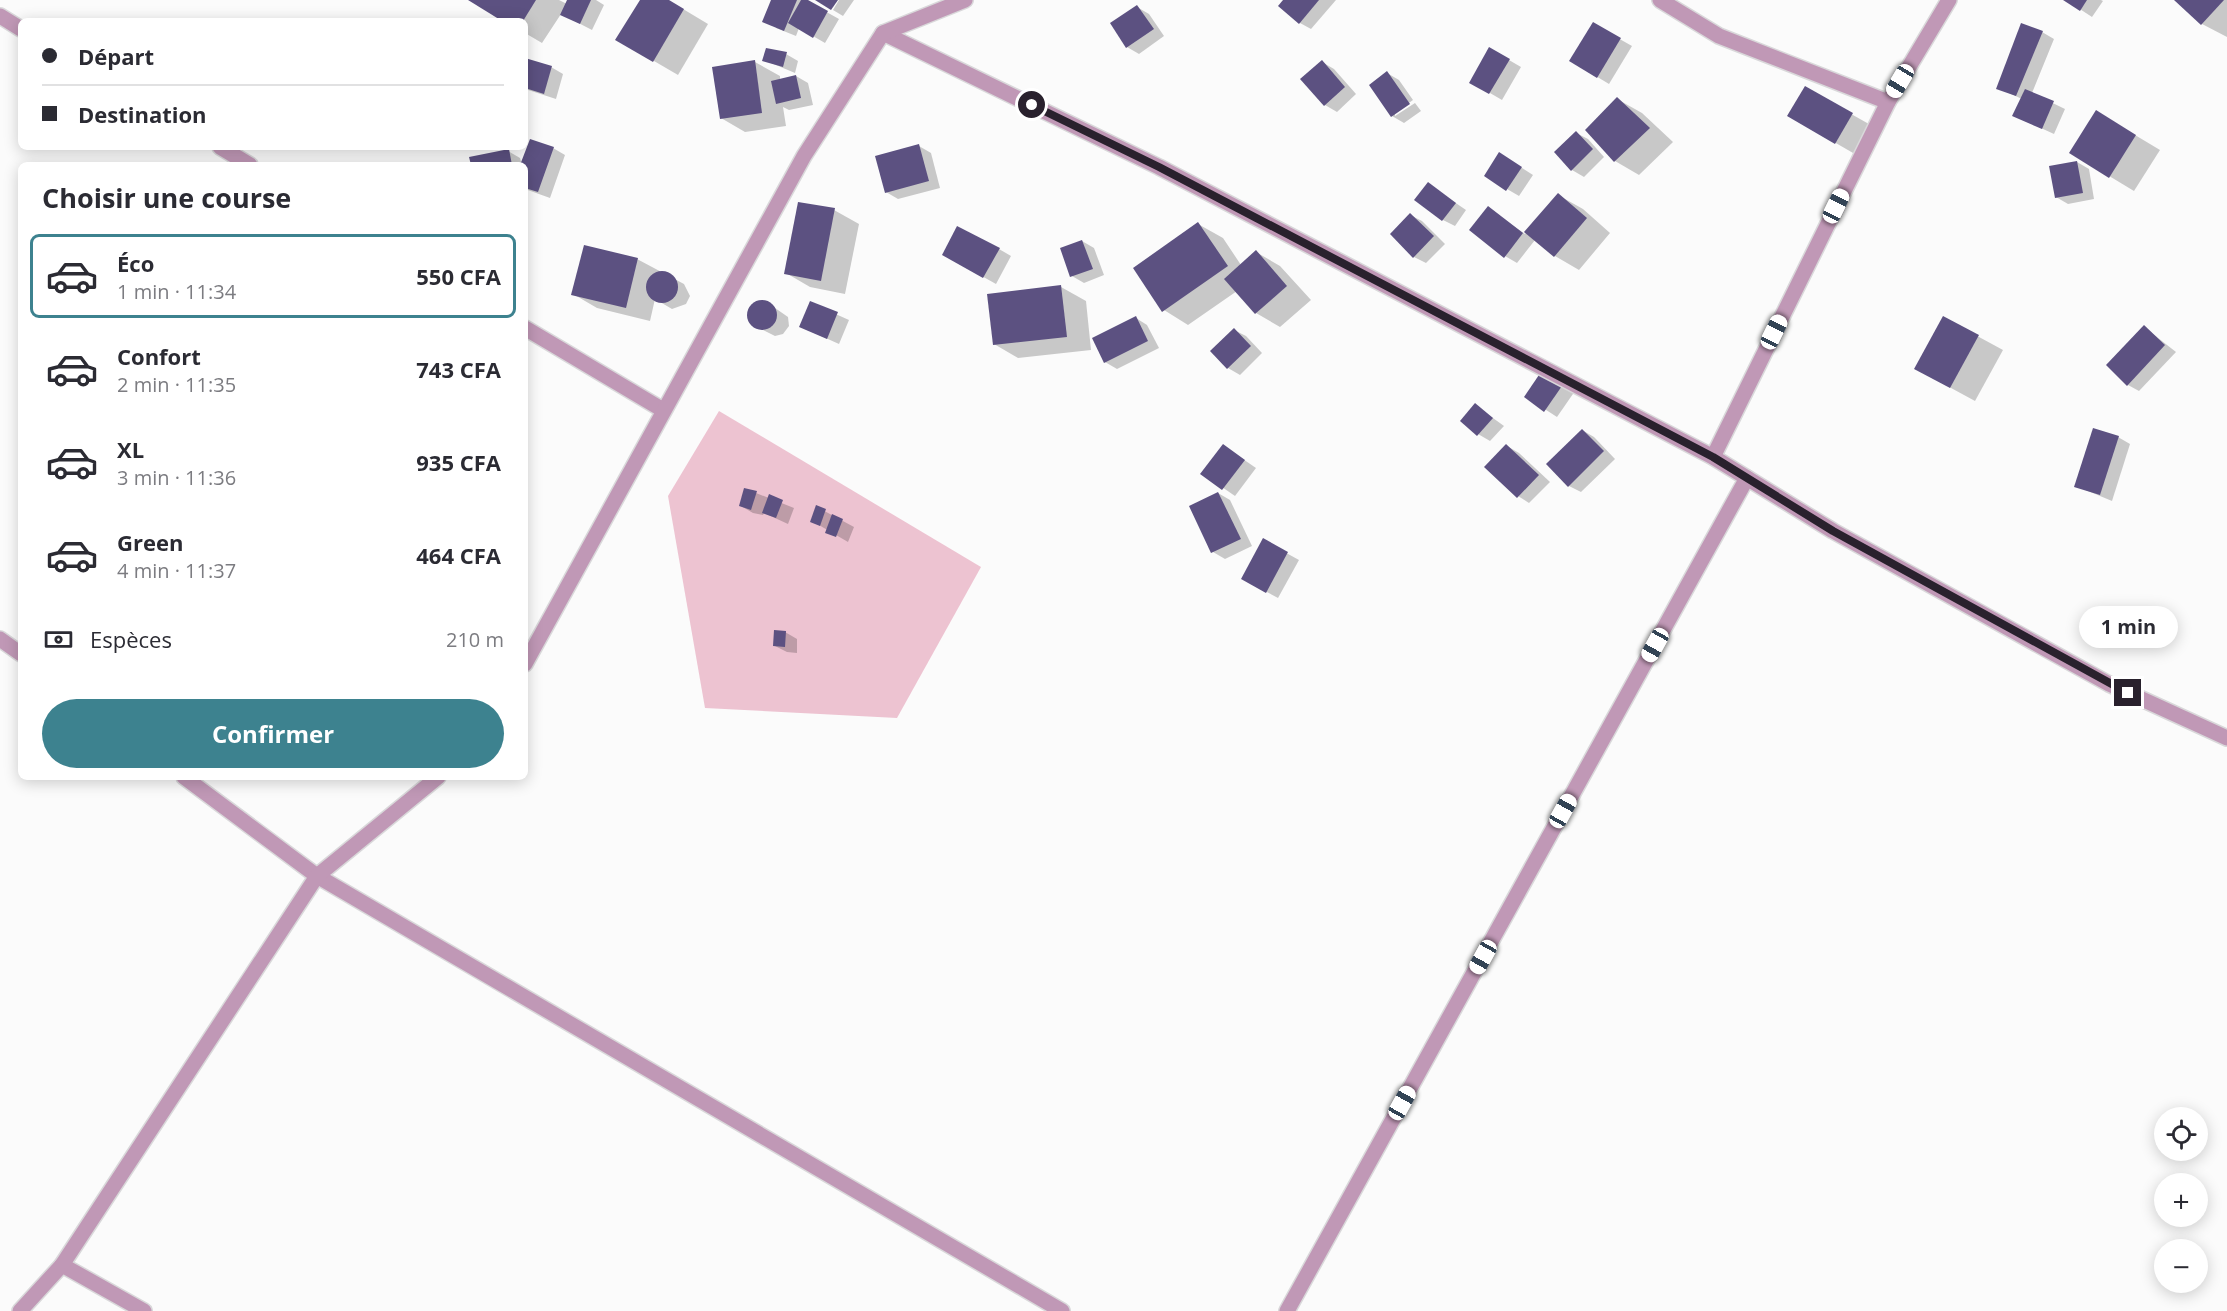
<!DOCTYPE html>
<html lang="fr">
<head>
<meta charset="utf-8">
<style>
  body { margin:0; font-family:"Open Sans",sans-serif; background:#f2f2f3; color:#2b2b33; height:100vh; display:flex; flex-direction:column; font-size:22px; white-space:nowrap }
  * { box-sizing:border-box; margin:0 }
  p { font-size:20px; color:#7c7c81 }
  .icon { flex:none; width:33px; height:33px; fill:none; stroke:currentColor; stroke-width:2; stroke-linecap:round; stroke-linejoin:round }
  .map { position:relative; flex:1; overflow:hidden }
  .panel { position:absolute; left:18px; top:162px; width:510px; height:618px; display:flex; flex-direction:column; background:#fff; border-radius:9px; box-shadow:0 3px 15px #0003 }
  .panel>* { flex:none }
  .hud { position:absolute; left:18px; top:18px; width:510px; height:132px; border-radius:9px; box-shadow:0 3px 15px #0003; display:grid; align-content:center; height:132px; padding:0 24px; background:#fff }
  .tools { position:absolute; left:2154px; top:1107px; display:grid; gap:12px }
  .tools a { display:grid; place-items:center; width:54px; height:54px; border-radius:50%; background:#fff; box-shadow:0 3px 15px #0003; font-size:30px }
  .end { position:absolute; width:27px; height:27px; margin:-14px; border:8px solid #29212d; background:#fff; box-shadow:0 0 0 3px #fff }
  .from { border-radius:50% }
  .bubble { position:absolute; height:42px; border-radius:21px; background:#fff; box-shadow:0 3px 15px #0003; font-size:20px; font-weight:700; line-height:42px; text-align:center }
  .car { position:absolute; width:18px; height:36px; margin:-18px -9px; border-radius:8px; box-shadow:0 0 4px 2px #0007; background:linear-gradient(#fff 24%,#345 0 40%,#fff 0 76%,#345 0 86%,#fff 0) }
  .hud b { display:flex; align-items:center; gap:21px; height:57px; font-size:22px }
  .hud b+b { border-top:2px solid #e1e1e2 }
  .hud i { width:15px; height:15px; background:#2b2b33 }
  ul { padding:0; list-style:none }
  li { display:flex; align-items:center; gap:18px; height:84px; margin:0 12px 9px; padding:0 12px; border:3px solid transparent; border-radius:9px }
  li div { flex:1 }
  li b { display:block; font-size:22px }
  li em { font-style:normal; font-weight:700 }
  li.on { border-color:#3d828f }
  li>.icon { width:54px; height:54px; stroke-width:1.5 }
  h2 { padding:0 24px; font-size:27px; line-height:72px }
  .pay { display:flex; align-items:center; gap:15px; height:66px; padding:0 24px; font-size:22px }
  .pay p { margin-inline-start:auto }
  .action { display:flex; gap:12px; margin-top:auto; padding:12px 24px }
  .action a { flex:1; height:69px; border-radius:36px; background:#3d828f; color:#fff; font-size:24px; font-weight:700; line-height:69px; text-align:center }
  .map>svg:first-child { display:block }
  .green { fill:#edc3d1 }
  .shadow { fill:#0003 }
  .building { fill:#5c5181 }
  .lines { fill:none; stroke-linecap:round; stroke-linejoin:round }
  .street-casing { stroke:#d9d8da; stroke-width:18 }
  .street { stroke:#c098b6; stroke-width:15 }
  .route { stroke:#29212d; stroke-width:8 }
</style>
</head>
<body>
<div class="map">
<svg width="2227" height="1311" viewBox="0 0 2227 1311">
  <rect width="100%" height="100%" fill="#fbfbfb"/>
  <polygon class="green" points="719,411 981,567 897,718 705,708 668,496"/>
  <g class="shadow">
    <polygon points="471,0 559,0 567,4 569,0 596,0 604,5 592,30 561,14 542,43 525,33 525,21 505,21"/>
    <polygon points="642,0 668,0 708,24 678,75 618,40"/>
    <polygon points="773,0 805,0 839,19 825,43 799,28 796,36 776,28"/>
    <polygon points="839,0 854,0 843,16 833,10"/>
    <polygon points="1285,0 1336,0 1311,29 1300,23"/>
    <polygon points="2066,0 2101,0 2103,1 2092,17"/>
    <polygon points="2176,0 2227,0 2227,37 2202,24"/>
    <polygon points="1137,7 1149,14 1164,36 1139,54 1127,47"/>
    <polygon points="1593,24 1632,46 1609,84 1571,61"/>
    <polygon points="2042,32 2054,39 2032,93 2065,109 2054,134 2014,116 2022,99 1998,88"/>
    <polygon points="1490,49 1521,67 1502,100 1471,82"/>
    <polygon points="786,54 798,61 795,73 764,60"/>
    <polygon points="525,60 551,67 563,74 556,99 525,89"/>
    <polygon points="755,62 780,76 780,80 796,76 808,83 813,105 789,110 783,107 786,126 745,132 721,118"/>
    <polygon points="1322,62 1334,69 1356,94 1337,112 1325,105"/>
    <polygon points="1387,73 1399,80 1413,100 1395,113 1395,116 1415,103 1421,111 1404,123 1392,116"/>
    <polygon points="1805,88 1876,128 1860,157 1789,116"/>
    <polygon points="1617,99 1642,113 1673,142 1639,175 1615,161"/>
    <polygon points="2120,126 2160,150 2134,191 2071,153"/>
    <polygon points="1576,133 1588,139 1604,157 1584,177 1572,170 1556,153"/>
    <polygon points="919,146 931,153 940,188 898,199 886,192"/>
    <polygon points="553,148 565,155 550,198 525,189 525,165 472,165 508,151 520,158 522,165"/>
    <polygon points="1511,161 1533,175 1519,196 1507,189"/>
    <polygon points="2077,162 2089,169 2094,199 2068,204 2056,197"/>
    <polygon points="1428,184 1466,210 1455,226 1443,220"/>
    <polygon points="1558,195 1583,209 1610,233 1579,270 1555,256 1535,240 1517,263 1505,256 1488,208 1525,234"/>
    <polygon points="834,210 859,224 845,294 810,287 786,273"/>
    <polygon points="1410,215 1422,221 1445,244 1426,263 1414,257"/>
    <polygon points="1198,224 1223,238 1241,265 1256,252 1280,266 1311,300 1280,327 1256,313 1237,291 1188,325 1164,310"/>
    <polygon points="1082,241 1094,248 1104,275 1084,283 1072,276"/>
    <polygon points="999,249 1011,256 996,284 944,255"/>
    <polygon points="637,259 684,284 690,296 686,304 672,309 655,299 650,321 597,308 573,294"/>
    <polygon points="1061,287 1086,301 1091,350 1018,358 994,344"/>
    <polygon points="765,301 788,317 789,326 783,334 775,336 753,325 748,312 752,305"/>
    <polygon points="811,303 849,320 839,344 801,327"/>
    <polygon points="1136,318 1147,325 1159,348 1117,369 1105,362"/>
    <polygon points="1944,318 2003,350 1975,401 1940,382"/>
    <polygon points="2144,327 2176,352 2139,391 2128,385"/>
    <polygon points="1234,330 1246,336 1262,353 1240,375 1228,368 1212,351"/>
    <polygon points="1544,371 1575,391 1557,417 1526,397"/>
    <polygon points="1475,405 1504,426 1490,441 1478,434"/>
    <polygon points="1582,430 1594,437 1615,459 1581,492 1569,486"/>
    <polygon points="2118,437 2130,444 2112,501 2076,486"/>
    <polygon points="1224,446 1256,468 1235,496 1203,474"/>
    <polygon points="1507,446 1519,453 1550,482 1529,503 1518,496"/>
    <polygon points="756,493 794,508 788,524 764,513 763,515 753,513 741,506"/>
    <polygon points="1218,493 1230,500 1252,546 1225,559 1213,552"/>
    <polygon points="817,507 854,527 848,542 812,521"/>
    <polygon points="1263,540 1299,560 1278,598 1243,579"/>
    <polygon points="785,632 797,639 797,653 787,652 775,646"/>
  </g>
  <g class="building">
    <polygon points="468,0 536,0 523,21 502,21"/>
    <polygon points="567,0 591,0 580,24 560,15"/>
    <polygon points="640,0 669,0 684,9 653,62 615,40"/>
    <polygon points="771,0 797,0 784,31 762,22"/>
    <polygon points="801,0 808,0 828,11 813,38 788,23"/>
    <polygon points="815,0 838,0 831,10"/>
    <polygon points="1283,0 1319,0 1299,24 1278,6"/>
    <polygon points="2063,0 2087,0 2080,11"/>
    <polygon points="2174,0 2224,0 2201,25"/>
    <polygon points="1137,5 1154,29 1126,48 1110,23"/>
    <polygon points="1593,22 1621,38 1597,78 1569,61"/>
    <polygon points="2021,23 2043,31 2016,96 1996,89"/>
    <polygon points="1489,47 1510,59 1489,94 1469,83"/>
    <polygon points="766,48 787,52 783,67 762,61"/>
    <polygon points="525,58 552,66 544,94 525,88"/>
    <polygon points="755,60 762,113 720,119 712,67"/>
    <polygon points="1322,60 1345,87 1324,106 1300,79"/>
    <polygon points="1387,71 1410,104 1391,117 1369,85"/>
    <polygon points="796,75 801,98 776,104 771,81"/>
    <polygon points="1805,86 1853,113 1835,144 1787,116"/>
    <polygon points="2025,89 2054,101 2042,129 2012,116"/>
    <polygon points="1617,97 1650,128 1614,162 1585,130"/>
    <polygon points="2096,110 2136,135 2109,178 2069,153"/>
    <polygon points="1576,131 1593,149 1571,171 1554,152"/>
    <polygon points="530,139 554,147 538,192 525,188 525,165 520,165"/>
    <polygon points="919,144 929,181 885,193 875,156"/>
    <polygon points="509,149 512,165 471,165 469,157"/>
    <polygon points="1499,152 1522,167 1506,191 1484,176"/>
    <polygon points="2077,161 2083,193 2055,198 2049,166"/>
    <polygon points="1428,182 1456,203 1442,221 1414,200"/>
    <polygon points="1558,193 1587,218 1554,257 1524,232"/>
    <polygon points="798,202 835,208 821,281 784,274"/>
    <polygon points="1488,206 1523,233 1504,258 1469,230"/>
    <polygon points="1410,213 1434,236 1413,258 1390,234"/>
    <polygon points="1198,222 1228,266 1162,312 1133,268"/>
    <polygon points="957,226 1000,248 983,278 942,255"/>
    <polygon points="1082,240 1093,269 1070,277 1060,248"/>
    <polygon points="584,245 638,258 626,308 571,295"/>
    <polygon points="1256,250 1287,286 1255,314 1224,279"/>
    <circle cx="662" cy="287" r="16"/>
    <polygon points="1061,285 1067,337 993,345 987,294"/>
    <circle cx="762" cy="315" r="15"/>
    <polygon points="810,301 838,312 827,339 799,327"/>
    <polygon points="1136,316 1148,341 1104,363 1092,338"/>
    <polygon points="1943,316 1979,335 1950,388 1914,369"/>
    <polygon points="2144,325 2165,345 2127,386 2106,365"/>
    <polygon points="1234,328 1251,346 1227,369 1210,351"/>
    <polygon points="1543,369 1564,383 1544,412 1524,397"/>
    <polygon points="1475,403 1493,418 1477,436 1460,421"/>
    <polygon points="2093,428 2119,436 2100,495 2074,487"/>
    <polygon points="1582,429 1604,451 1568,487 1546,464"/>
    <polygon points="1223,444 1245,460 1222,490 1200,474"/>
    <polygon points="1506,444 1539,475 1517,498 1484,467"/>
    <polygon points="744,488 757,491 751,510 739,506"/>
    <polygon points="1218,492 1241,539 1211,553 1189,506"/>
    <polygon points="769,494 783,500 776,518 762,513"/>
    <polygon points="816,505 826,509 820,526 810,522"/>
    <polygon points="832,514 843,519 836,537 825,533"/>
    <polygon points="1263,538 1288,552 1266,593 1241,579"/>
    <polygon points="774,630 786,631 785,647 773,646"/>
  </g>
  <g class="lines">
    <g class="street-casing">
      <g id="street">
        <polyline points="1660,0 1719,36 1888,102"/>
        <polyline points="0,16 21,29"/>
        <polyline points="883,33 1159,167 1713,457 1833,531 2109,684 2227,738"/>
        <polyline points="220,147 250,165"/>
        <polyline points="525,328 663,410"/>
        <polyline points="1713,457 1888,102 1949,0"/>
        <polyline points="0,639 21,654"/>
        <polyline points="525,664 804,156 883,33 965,0"/>
        <polyline points="184,777 317,876 1062,1311"/>
        <polyline points="62,1265 144,1311"/>
        <polyline points="20,1311 62,1265 317,876 438,777"/>
        <polyline points="1287,1311 1747,478"/>
      </g>
    </g>
    <use href="#street" class="street"/>
  </g>
  <g class="lines">
    <polyline class="route" points="1032,105 1159,167 1713,457 1833,531 2128,693"/>
  </g>
</svg>
<div class="tools">
<a><svg class="icon" aria-label="locate" viewBox="0 0 24 24"><circle cx="12" cy="12" r="6"/><path d="M12 2v4M12 18v4M2 12h4M18 12h4"/></svg></a>
<a>+</a>
<a>−</a>
</div>
<i class="end from" style="left:1032px;top:105px"></i>
<i class="end" style="left:2128px;top:693px"></i>
<div class="bubble" style="left:2079px;top:606px;width:99px">1 min</div>
<i class="car" style="left:1900px;top:81px;rotate:211deg"></i>
<i class="car" style="left:1836px;top:206px;rotate:26deg"></i>
<i class="car" style="left:1774px;top:332px;rotate:26deg"></i>
<i class="car" style="left:1655px;top:645px;rotate:209deg"></i>
<i class="car" style="left:1563px;top:811px;rotate:29deg"></i>
<i class="car" style="left:1483px;top:957px;rotate:209deg"></i>
<i class="car" style="left:1402px;top:1103px;rotate:29deg"></i>
<div class="hud">
<b><i class="from"></i>Départ</b>
<b><i></i>Destination</b>
</div>
<section class="panel">
<h2>Choisir une course</h2>
<ul>
<li class="on"><svg class="icon" aria-label="car" viewBox="0 0 24 24"><path d="M5 17H2v-5l4-1 3-4h7l3 4 3 1v5h-3M9 17h6M6 11h13"/><circle cx="7" cy="17" r="2"/><circle cx="17" cy="17" r="2"/></svg><div><b>Éco</b><p>1 min · 11:34</p></div><em>550 CFA</em></li>
<li><svg class="icon" aria-label="car" viewBox="0 0 24 24"><path d="M5 17H2v-5l4-1 3-4h7l3 4 3 1v5h-3M9 17h6M6 11h13"/><circle cx="7" cy="17" r="2"/><circle cx="17" cy="17" r="2"/></svg><div><b>Confort</b><p>2 min · 11:35</p></div><em>743 CFA</em></li>
<li><svg class="icon" aria-label="car" viewBox="0 0 24 24"><path d="M5 17H2v-5l4-1 3-4h7l3 4 3 1v5h-3M9 17h6M6 11h13"/><circle cx="7" cy="17" r="2"/><circle cx="17" cy="17" r="2"/></svg><div><b>XL</b><p>3 min · 11:36</p></div><em>935 CFA</em></li>
<li><svg class="icon" aria-label="car" viewBox="0 0 24 24"><path d="M5 17H2v-5l4-1 3-4h7l3 4 3 1v5h-3M9 17h6M6 11h13"/><circle cx="7" cy="17" r="2"/><circle cx="17" cy="17" r="2"/></svg><div><b>Green</b><p>4 min · 11:37</p></div><em>464 CFA</em></li>
</ul>
<div class="pay"><svg class="icon" aria-label="cash" viewBox="0 0 24 24"><path d="M3 7h18v10H3z"/><circle cx="12" cy="12" r="2"/></svg>Espèces<p>210 m</p></div>
<div class="action"><a>Confirmer</a></div>
</section>
</div>
</body>
</html>
